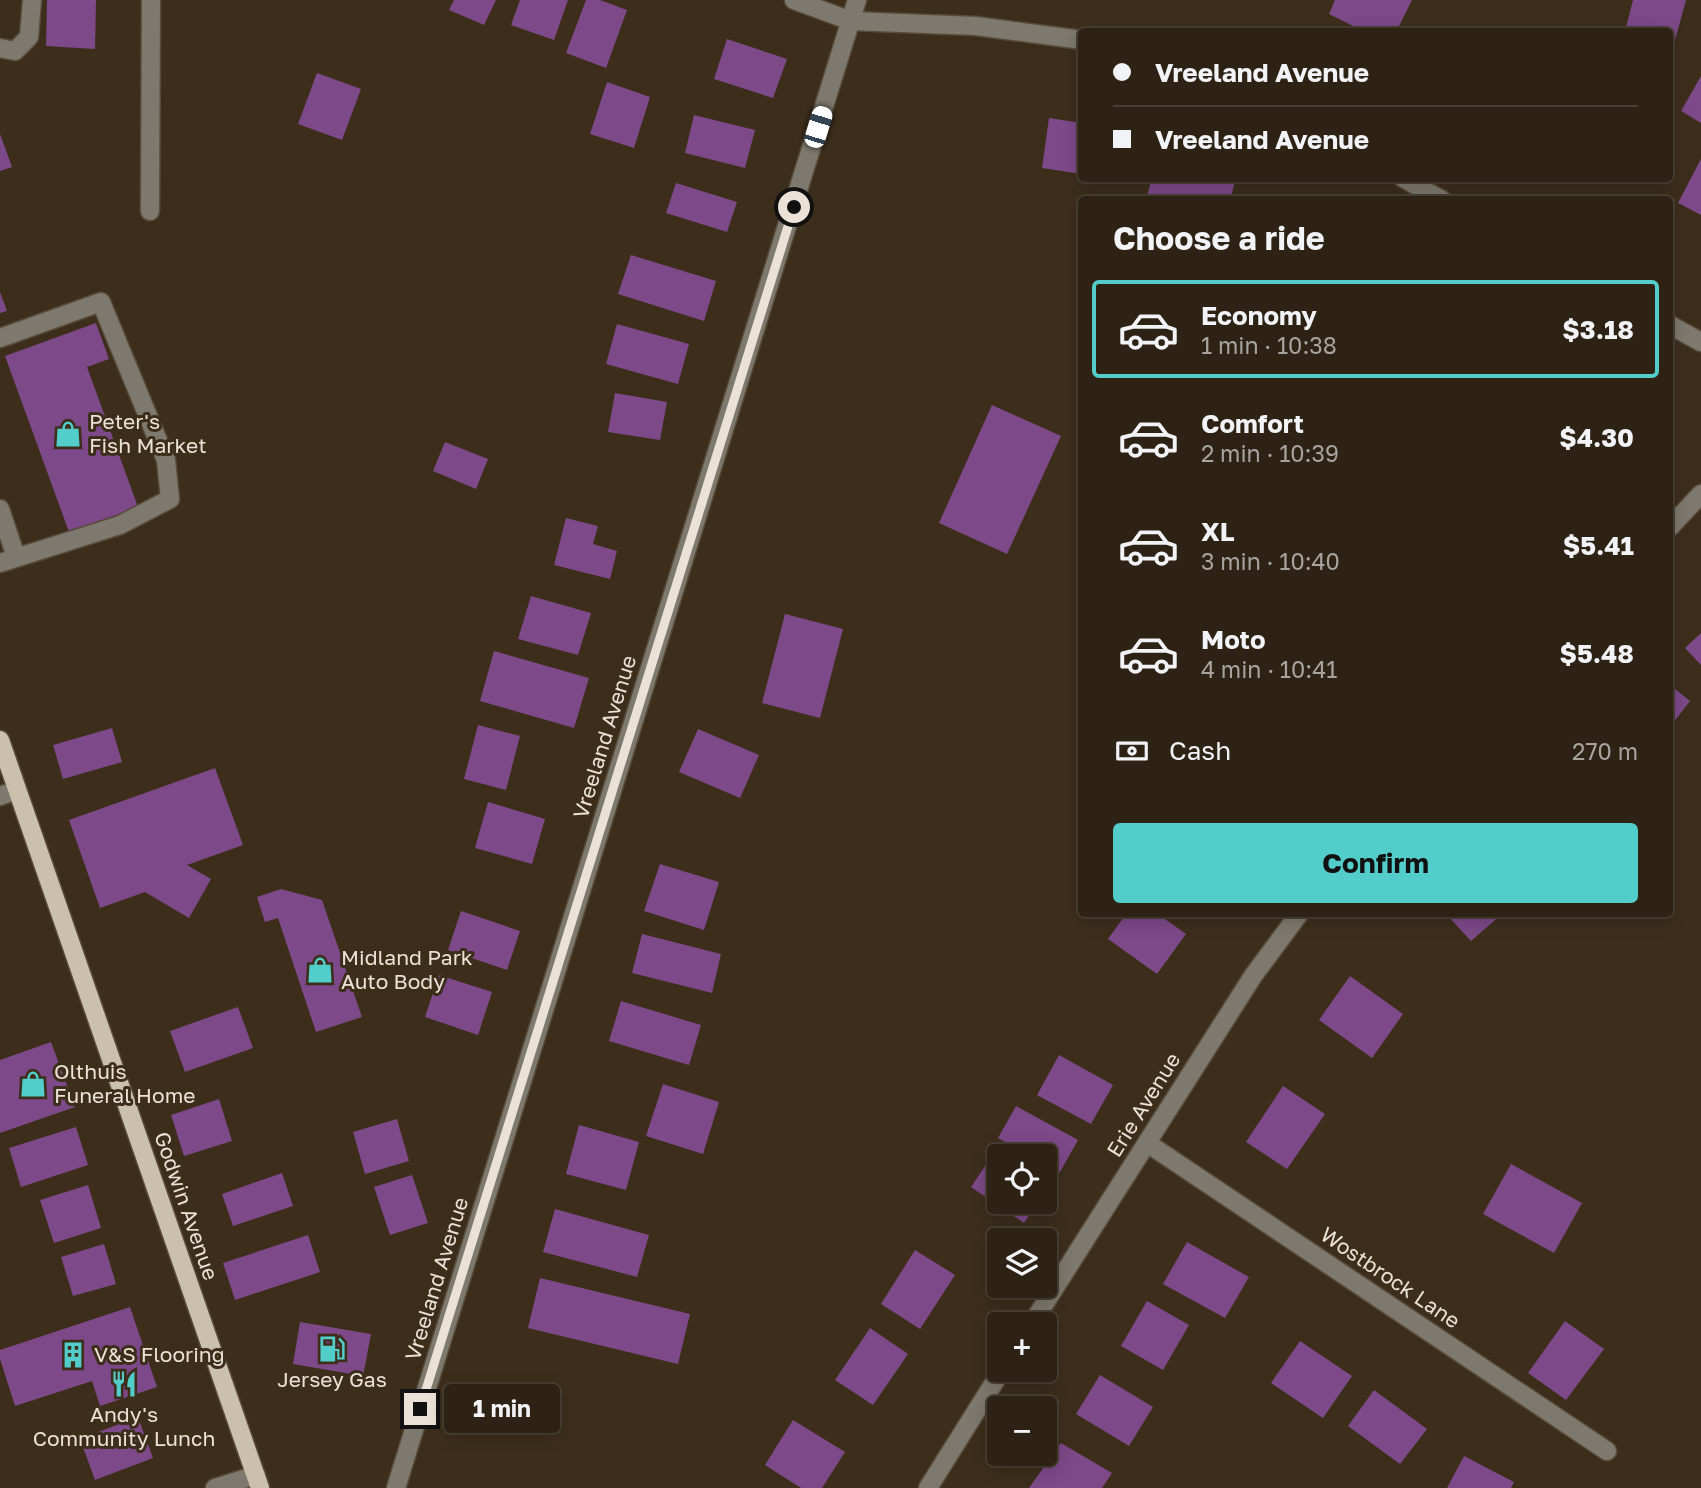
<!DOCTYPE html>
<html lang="en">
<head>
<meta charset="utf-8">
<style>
  body { margin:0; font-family:"Golos Text",sans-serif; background:#362a1e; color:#f1f3f6; height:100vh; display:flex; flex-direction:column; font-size:26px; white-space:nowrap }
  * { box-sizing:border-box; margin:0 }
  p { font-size:23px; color:#a7a4a0 }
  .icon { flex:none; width:38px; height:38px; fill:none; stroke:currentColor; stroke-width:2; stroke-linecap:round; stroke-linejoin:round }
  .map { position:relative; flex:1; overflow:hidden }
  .sheet { position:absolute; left:1078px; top:196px; width:595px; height:721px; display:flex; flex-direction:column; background:#2e2215; border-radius:7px; box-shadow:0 4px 18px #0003,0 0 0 2px #493f34 }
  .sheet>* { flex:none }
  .top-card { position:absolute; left:1078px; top:28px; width:595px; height:154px; border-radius:7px; box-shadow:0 4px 18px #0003,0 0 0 2px #493f34; display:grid; align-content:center; height:154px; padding:0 35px; background:#2e2215 }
  .tools { position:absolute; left:987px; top:1144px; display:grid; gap:14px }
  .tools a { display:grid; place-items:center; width:70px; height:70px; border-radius:7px; background:#2e2215; box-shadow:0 4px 18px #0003,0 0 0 2px #493f34; font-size:35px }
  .end { position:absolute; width:32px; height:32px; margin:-16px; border:9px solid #ebe1d6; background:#111; box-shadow:0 0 0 4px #111 }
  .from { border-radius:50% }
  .bubble { position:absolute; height:49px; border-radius:7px; background:#2e2215; box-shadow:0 4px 18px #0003,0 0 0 2px #493f34; font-size:23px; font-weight:700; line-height:49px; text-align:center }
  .car { position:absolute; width:21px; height:42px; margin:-21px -10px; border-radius:9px; box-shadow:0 0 5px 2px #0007; background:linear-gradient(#fff 24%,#345 0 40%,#fff 0 76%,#345 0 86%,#fff 0) }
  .top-card b { display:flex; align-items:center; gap:24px; height:66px; font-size:26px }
  .top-card b+b { border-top:2px solid #493f34 }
  .top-card i { width:18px; height:18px; background:#f1f3f6 }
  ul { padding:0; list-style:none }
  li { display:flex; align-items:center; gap:21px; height:98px; margin:0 14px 10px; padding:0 21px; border:4px solid transparent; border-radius:7px }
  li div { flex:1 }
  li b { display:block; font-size:26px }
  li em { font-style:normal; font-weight:700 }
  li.current { border-color:#53cdca }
  li>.icon { width:63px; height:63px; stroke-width:1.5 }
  h2 { padding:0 35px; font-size:32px; line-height:84px }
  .pay { display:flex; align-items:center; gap:18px; height:77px; padding:0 35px; font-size:26px }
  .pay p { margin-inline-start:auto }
  .primary-button { display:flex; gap:14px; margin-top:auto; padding:14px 35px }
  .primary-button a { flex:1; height:80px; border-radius:7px; background:#53cdca; color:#111; font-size:28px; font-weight:700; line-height:80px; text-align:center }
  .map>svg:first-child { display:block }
  .building { fill:#7d4988 }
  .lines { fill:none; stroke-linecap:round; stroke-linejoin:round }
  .minor-casing { stroke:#594b3a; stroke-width:21 }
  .major-casing { stroke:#594b3a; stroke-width:21 }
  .minor { stroke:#7e796e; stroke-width:18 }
  .major { stroke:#cbc0ab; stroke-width:18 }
  .route { stroke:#ebe1d6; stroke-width:9 }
  .labels { text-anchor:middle; stroke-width:6; stroke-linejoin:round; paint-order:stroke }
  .poi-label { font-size:21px; fill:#ebe1d6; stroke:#3d2e1c; text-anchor:start }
  .street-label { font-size:21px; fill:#ebe1d6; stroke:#3d2e1c }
</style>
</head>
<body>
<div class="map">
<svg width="1701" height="1488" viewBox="0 0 1701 1488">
  <rect width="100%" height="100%" fill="#3d2e1c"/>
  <g class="building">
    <polygon points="47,0 96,0 95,49 46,46"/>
    <polygon points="454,0 496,0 484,25 449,10"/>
    <polygon points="520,0 568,0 554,40 511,25"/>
    <polygon points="586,0 600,0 627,10 606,68 566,53"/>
    <polygon points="1335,0 1412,0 1396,32 1365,32 1329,14"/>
    <polygon points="1633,0 1686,0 1674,44 1670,43 1670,32 1625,31"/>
    <polygon points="727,39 787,59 773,98 714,79"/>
    <polygon points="317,73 361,89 342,140 298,124"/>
    <polygon points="1701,76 1701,123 1681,111"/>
    <polygon points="607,82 650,97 634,148 590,134"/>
    <polygon points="694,115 755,130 745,168 685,153"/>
    <polygon points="1049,118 1082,123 1082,174 1042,168"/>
    <polygon points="0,134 12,167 0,171"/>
    <polygon points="1701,159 1701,215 1678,203"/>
    <polygon points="1152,178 1236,178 1230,200 1146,200"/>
    <polygon points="676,183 737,202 727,232 666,213"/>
    <polygon points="631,255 716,281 704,321 618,294"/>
    <polygon points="0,292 7,311 0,313"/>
    <polygon points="96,323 109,359 87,367 138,507 69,532 5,356"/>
    <polygon points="617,324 689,344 678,384 606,364"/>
    <polygon points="615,393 667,402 660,440 608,432"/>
    <polygon points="992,405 1061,436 1007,554 939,523"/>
    <polygon points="445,442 488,459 476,489 433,471"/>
    <polygon points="566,518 598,526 593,544 617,551 610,579 554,565"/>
    <polygon points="531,596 591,613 578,655 518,639"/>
    <polygon points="785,614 843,629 820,718 762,703"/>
    <polygon points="1701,633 1701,665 1685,648"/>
    <polygon points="494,651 589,678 574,728 480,701"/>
    <polygon points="1670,685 1690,701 1670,727"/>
    <polygon points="478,725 520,736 506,790 464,779"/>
    <polygon points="112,728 122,762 63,779 53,745"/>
    <polygon points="698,729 759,755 740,798 679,772"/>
    <polygon points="215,768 243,845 187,865 211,879 189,918 145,892 100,908 69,820"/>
    <polygon points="488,802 545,819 532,864 475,848"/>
    <polygon points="660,864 719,882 704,930 644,911"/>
    <polygon points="281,889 322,900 362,1017 316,1032 278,918 265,922 257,897"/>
    <polygon points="461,911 520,931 507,970 448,950"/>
    <polygon points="1126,914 1158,914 1186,934 1157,974 1108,939"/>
    <polygon points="1446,914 1502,914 1471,941"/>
    <polygon points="642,934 721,954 712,993 632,973"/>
    <polygon points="439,975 492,992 478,1035 425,1017"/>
    <polygon points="1350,976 1403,1014 1372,1058 1319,1020"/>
    <polygon points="621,1001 701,1025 689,1065 609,1041"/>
    <polygon points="238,1007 253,1048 185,1072 170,1031"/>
    <polygon points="51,1042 75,1107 0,1133 0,1060"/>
    <polygon points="1059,1055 1113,1085 1091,1124 1037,1095"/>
    <polygon points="663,1084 719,1102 703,1154 646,1136"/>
    <polygon points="1283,1086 1325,1114 1287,1169 1246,1142"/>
    <polygon points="219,1099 232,1141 184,1156 171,1115"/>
    <polygon points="1016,1106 1078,1140 1060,1172 1045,1164 1045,1157 1032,1157 998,1138"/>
    <polygon points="397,1119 409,1161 365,1174 353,1132"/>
    <polygon points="579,1125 639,1142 626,1190 566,1174"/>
    <polygon points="76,1127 88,1165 21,1187 9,1148"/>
    <polygon points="993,1154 999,1158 999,1202 1038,1202 1024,1223 971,1187"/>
    <polygon points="1511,1164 1582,1203 1554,1253 1483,1214"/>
    <polygon points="282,1173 293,1206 233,1226 222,1194"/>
    <polygon points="412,1175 428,1223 390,1235 374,1187"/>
    <polygon points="88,1185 101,1228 54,1243 40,1200"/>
    <polygon points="555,1209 649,1235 637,1277 543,1252"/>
    <polygon points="308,1235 320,1272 235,1300 223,1263"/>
    <polygon points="1187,1242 1249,1277 1225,1318 1163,1284"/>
    <polygon points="104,1244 116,1284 73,1296 61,1257"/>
    <polygon points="915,1250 955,1275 920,1329 881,1304"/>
    <polygon points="540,1278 690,1314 678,1364 528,1328"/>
    <polygon points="1147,1301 1189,1325 1163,1370 1121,1346"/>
    <polygon points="130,1307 157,1387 100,1406 92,1381 15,1406 0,1359 0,1350"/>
    <polygon points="1565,1321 1604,1349 1566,1400 1528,1373"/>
    <polygon points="300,1322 371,1334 363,1376 293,1364"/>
    <polygon points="870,1328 908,1354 873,1405 835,1380"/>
    <polygon points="1300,1341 1352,1376 1323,1418 1271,1383"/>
    <polygon points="1100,1375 1153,1407 1129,1446 1076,1414"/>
    <polygon points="1374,1390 1427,1429 1400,1464 1348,1426"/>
    <polygon points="138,1417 153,1458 95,1480 80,1439"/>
    <polygon points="793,1420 845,1452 822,1488 801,1488 765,1465"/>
    <polygon points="1061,1443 1112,1473 1102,1488 1029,1488"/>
    <polygon points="1464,1456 1514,1482 1511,1488 1447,1488"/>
  </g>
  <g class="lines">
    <g class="minor-casing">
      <g id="minor">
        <polyline points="794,0 851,21 976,26 1082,40"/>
        <polyline points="0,48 15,51 29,37 32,0"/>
        <polyline points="1403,178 1442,200"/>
        <polyline points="150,211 151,0"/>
        <polyline points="1670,325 1701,342"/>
        <polyline points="0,338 101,302 166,460 170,499 120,525 0,563"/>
        <polyline points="0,509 16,557"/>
        <polyline points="1670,527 1701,494"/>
        <polyline points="0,796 17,790"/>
        <polyline points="1147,1143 1607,1451"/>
        <polyline points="1031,1325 1253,976 1299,914"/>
        <polyline points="215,1488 256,1475"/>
        <polyline points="396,1488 857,0"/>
        <polyline points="928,1488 1002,1370"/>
      </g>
    </g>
    <g class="major-casing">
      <polyline id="major" points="0,740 260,1488"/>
    </g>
    <use href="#minor" class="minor"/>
    <use href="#major" class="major"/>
  </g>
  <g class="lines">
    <polyline class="route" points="420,1409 794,207"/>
  </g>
  <defs>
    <g id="shop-bare" transform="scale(2.1)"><path d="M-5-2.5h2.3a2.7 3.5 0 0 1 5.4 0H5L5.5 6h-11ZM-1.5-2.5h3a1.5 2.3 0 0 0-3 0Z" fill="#53cdca" stroke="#3d2e1c" stroke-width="2.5" paint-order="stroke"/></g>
    <g id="fuel-bare" transform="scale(2.1)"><path d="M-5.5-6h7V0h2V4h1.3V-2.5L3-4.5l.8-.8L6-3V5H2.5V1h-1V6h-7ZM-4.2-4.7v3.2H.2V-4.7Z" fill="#53cdca" stroke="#3d2e1c" stroke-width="2.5" paint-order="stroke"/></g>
    <g id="building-bare" transform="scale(2.1)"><path d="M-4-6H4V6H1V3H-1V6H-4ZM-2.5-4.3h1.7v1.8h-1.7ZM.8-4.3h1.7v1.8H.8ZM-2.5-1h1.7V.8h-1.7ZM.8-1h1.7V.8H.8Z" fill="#53cdca" stroke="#3d2e1c" stroke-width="2.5" paint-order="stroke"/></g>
    <g id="restaurant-bare" transform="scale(2.1)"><path d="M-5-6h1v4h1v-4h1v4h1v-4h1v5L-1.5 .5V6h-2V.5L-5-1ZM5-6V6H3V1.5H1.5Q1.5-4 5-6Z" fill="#53cdca" stroke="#3d2e1c" stroke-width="2.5" paint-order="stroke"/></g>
  </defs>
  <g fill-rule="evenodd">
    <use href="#shop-bare" x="68" y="434"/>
    <use href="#shop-bare" x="320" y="970"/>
    <use href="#shop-bare" x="33" y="1084"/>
    <use href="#fuel-bare" x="332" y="1349"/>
    <use href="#building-bare" x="73" y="1355"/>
    <use href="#restaurant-bare" x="124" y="1384"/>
  </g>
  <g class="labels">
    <g class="poi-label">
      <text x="89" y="429">Peter's<tspan x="89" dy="24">Fish Market</tspan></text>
      <text x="341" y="965">Midland Park<tspan x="341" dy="24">Auto Body</tspan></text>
      <text x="54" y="1079">Olthuis<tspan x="54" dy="24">Funeral Home</tspan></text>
      <text x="94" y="1362">V&amp;S Flooring</text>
      <text x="332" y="1387" text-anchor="middle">Jersey Gas</text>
      <text x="124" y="1422" text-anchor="middle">Andy's<tspan x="124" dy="24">Community Lunch</tspan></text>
    </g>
    <g class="street-label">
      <text transform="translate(605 737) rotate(-73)" y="7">Vreeland Avenue</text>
      <text transform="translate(1144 1105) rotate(-58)" y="7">Erie Avenue</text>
      <text transform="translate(186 1206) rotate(71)" y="7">Godwin Avenue</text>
      <text transform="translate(1390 1278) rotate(34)" y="7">Wostbrock Lane</text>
      <text transform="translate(437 1279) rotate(-73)" y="7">Vreeland Avenue</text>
    </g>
  </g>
</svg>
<div class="tools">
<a><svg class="icon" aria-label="locate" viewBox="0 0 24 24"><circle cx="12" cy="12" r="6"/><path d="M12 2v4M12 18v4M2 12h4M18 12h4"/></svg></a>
<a><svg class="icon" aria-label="layers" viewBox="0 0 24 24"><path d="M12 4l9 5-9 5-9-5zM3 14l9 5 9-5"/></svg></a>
<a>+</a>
<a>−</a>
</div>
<i class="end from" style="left:794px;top:207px"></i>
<i class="end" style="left:420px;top:1409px"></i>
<div class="bubble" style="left:444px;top:1384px;width:116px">1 min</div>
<i class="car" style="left:818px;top:127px;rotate:17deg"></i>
<div class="top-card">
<b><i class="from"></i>Vreeland Avenue</b>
<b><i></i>Vreeland Avenue</b>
</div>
<section class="sheet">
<h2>Choose a ride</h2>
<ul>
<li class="current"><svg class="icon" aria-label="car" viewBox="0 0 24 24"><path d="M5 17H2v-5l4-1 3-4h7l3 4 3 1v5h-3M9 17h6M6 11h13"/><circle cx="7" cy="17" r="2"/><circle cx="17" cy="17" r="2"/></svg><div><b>Economy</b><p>1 min · 10:38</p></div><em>$3.18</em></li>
<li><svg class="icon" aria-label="car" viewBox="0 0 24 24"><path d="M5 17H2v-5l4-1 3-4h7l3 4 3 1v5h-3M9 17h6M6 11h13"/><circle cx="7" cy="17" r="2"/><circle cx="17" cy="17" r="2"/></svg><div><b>Comfort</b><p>2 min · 10:39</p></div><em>$4.30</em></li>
<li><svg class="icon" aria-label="car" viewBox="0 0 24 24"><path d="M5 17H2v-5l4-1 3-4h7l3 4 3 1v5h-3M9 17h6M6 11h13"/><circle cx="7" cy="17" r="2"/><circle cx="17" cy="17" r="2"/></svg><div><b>XL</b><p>3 min · 10:40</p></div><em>$5.41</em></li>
<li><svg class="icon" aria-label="car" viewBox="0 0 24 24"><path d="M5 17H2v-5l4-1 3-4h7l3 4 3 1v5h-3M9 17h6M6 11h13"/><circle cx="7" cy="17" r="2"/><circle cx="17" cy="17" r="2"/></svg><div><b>Moto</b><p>4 min · 10:41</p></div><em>$5.48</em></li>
</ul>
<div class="pay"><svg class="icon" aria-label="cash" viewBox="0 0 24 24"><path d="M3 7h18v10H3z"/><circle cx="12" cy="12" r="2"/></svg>Cash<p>270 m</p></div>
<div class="primary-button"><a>Confirm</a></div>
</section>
</div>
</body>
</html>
